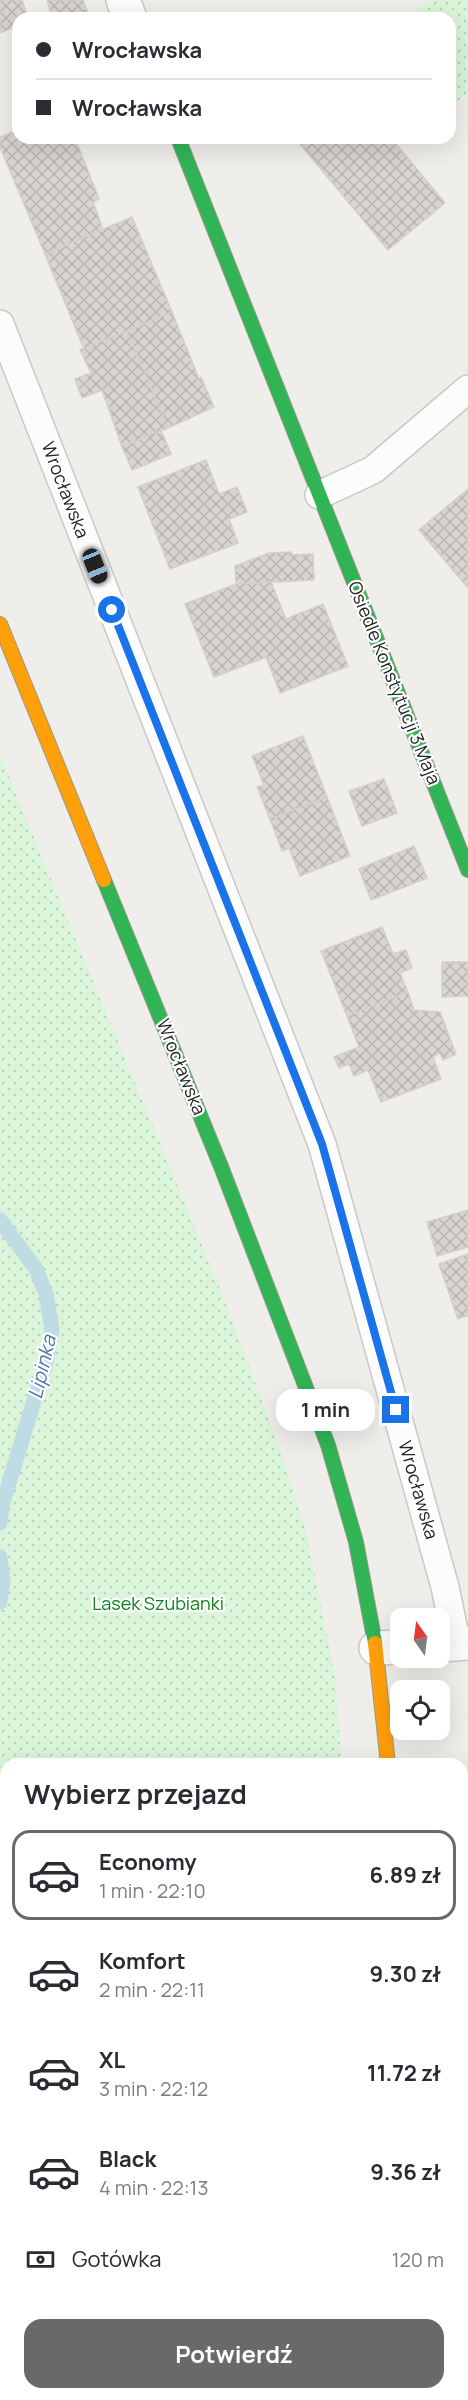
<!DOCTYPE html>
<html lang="pl">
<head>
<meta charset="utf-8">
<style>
  body { margin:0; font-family:Manrope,sans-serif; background:#f7f7f7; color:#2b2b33; height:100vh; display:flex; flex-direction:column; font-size:22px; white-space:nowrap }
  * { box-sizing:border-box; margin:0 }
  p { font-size:20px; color:#7c7c81 }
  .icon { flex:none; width:33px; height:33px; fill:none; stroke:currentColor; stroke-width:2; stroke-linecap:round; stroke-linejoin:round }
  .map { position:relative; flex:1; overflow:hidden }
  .details { position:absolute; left:0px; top:1758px; width:468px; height:642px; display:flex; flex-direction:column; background:#fff; border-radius:18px 18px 0 0; box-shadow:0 6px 24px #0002 }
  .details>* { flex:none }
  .banner { position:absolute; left:12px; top:12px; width:444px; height:132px; border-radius:18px; box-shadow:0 6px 24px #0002; display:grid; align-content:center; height:132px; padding:0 24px; background:#fff }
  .needle { width:39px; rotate:346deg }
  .buttons { position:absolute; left:390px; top:1608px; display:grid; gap:12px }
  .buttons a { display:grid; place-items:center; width:60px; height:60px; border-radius:12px; background:#fff; box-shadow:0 6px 24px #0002; font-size:30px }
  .end { position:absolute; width:27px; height:27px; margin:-14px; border:8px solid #1a73e8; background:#fff; box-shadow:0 0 0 3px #fff }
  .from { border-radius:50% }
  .bubble { position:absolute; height:42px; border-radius:18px; background:#fff; box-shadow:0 6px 24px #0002; font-size:20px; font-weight:700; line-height:42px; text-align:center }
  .car { position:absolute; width:18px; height:36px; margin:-18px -9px; border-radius:8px; box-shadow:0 0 4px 2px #0007; background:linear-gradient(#222 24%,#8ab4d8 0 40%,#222 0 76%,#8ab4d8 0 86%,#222 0) }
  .banner b { display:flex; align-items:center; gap:21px; height:57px; font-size:22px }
  .banner b+b { border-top:2px solid #e1e1e2 }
  .banner i { width:15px; height:15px; background:#2b2b33 }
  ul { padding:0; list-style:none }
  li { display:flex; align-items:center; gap:18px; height:90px; margin:0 12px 9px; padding:0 12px; border:3px solid transparent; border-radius:18px }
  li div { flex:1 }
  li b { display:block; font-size:22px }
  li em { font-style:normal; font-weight:700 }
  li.active { border-color:#6a6968 }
  li>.icon { width:54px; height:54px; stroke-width:1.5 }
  h2 { padding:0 24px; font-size:27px; line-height:72px }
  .pay { display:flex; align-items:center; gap:15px; height:66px; padding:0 24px; font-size:22px }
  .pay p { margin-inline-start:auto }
  .cta { display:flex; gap:12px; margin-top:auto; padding:12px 24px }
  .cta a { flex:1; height:69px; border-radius:18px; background:#6a6968; color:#fff; font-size:24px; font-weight:700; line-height:69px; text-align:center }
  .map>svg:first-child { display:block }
  .grass { fill:url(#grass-tufts) }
  .park { fill:url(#park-dots) }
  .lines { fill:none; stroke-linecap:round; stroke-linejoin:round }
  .stream { stroke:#bfdbe3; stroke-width:15 }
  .building { fill:url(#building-cross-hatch); stroke:#d3d0cc; stroke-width:1.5 }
  .lane-casing { stroke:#c9c8c7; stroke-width:30 }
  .street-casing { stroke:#c9c8c7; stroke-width:36 }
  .fast-casing { stroke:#999a82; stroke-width:16 }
  .slow-casing { stroke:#999a82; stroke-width:16 }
  .lane { stroke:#fdfcfc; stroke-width:27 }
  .street { stroke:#fdfcfc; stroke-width:33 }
  .fast { stroke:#30b455; stroke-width:14 }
  .slow { stroke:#ff9f0a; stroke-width:14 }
  .route { stroke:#1a73e8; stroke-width:8 }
  .labels { text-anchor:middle; stroke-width:4.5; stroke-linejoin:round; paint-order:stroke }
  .street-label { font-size:18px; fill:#222; stroke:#fff }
  .park-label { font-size:18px; fill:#0c8416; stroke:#fff }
  .water-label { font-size:20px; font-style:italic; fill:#4a7aab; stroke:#fff }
</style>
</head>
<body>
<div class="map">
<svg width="468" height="2400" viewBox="0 0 468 2400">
  <defs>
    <pattern id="grass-tufts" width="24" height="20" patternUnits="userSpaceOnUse" patternTransform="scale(1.5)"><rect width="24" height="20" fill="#ddeccb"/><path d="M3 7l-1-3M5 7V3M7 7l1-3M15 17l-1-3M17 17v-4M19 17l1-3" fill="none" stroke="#bdcaae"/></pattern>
    <pattern id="park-dots" width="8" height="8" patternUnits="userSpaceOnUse" patternTransform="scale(1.5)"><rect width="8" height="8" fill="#daf5da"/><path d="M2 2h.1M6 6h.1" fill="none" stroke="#bbd2bb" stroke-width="1.8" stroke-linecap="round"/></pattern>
    <pattern id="building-cross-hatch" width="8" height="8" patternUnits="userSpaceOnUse" patternTransform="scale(1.5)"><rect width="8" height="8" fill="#d7d4d2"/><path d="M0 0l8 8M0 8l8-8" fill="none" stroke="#b8b6b4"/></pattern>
  </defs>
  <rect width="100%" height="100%" fill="#f0eeeb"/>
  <rect class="grass" x="419" y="2394" width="31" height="6"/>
  <g class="park">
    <polygon points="430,0 468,0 468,92 450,108 450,18 409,18"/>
    <polygon points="0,755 225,1301 284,1461 304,1522 336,1681 341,1764 6,1764 6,2394 227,2394 228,2400 0,2400"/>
  </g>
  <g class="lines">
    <g class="stream">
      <polyline points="0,1220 36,1269 46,1294 52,1329 47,1358 2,1506 0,1523"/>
      <polyline points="0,1557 3,1580 0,1602"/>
    </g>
  </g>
  <g class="building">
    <polygon points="0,0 22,0 28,18 18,18 18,26 0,33"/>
    <polygon points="47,0 83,0 90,18 52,18"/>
    <polygon points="18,110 18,126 12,112"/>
    <polygon points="18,130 18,138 75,138 99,199 93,202 103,229 45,254 0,147 0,137"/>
    <polygon points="295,138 391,138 445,203 388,250"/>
    <polygon points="132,217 172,312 84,349 45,254"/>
    <polygon points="172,312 199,379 201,377 214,407 168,428 127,331"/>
    <polygon points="127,331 168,428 122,447 102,390 82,398 75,379 91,373 80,350"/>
    <polygon points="161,430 171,454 132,470 122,447"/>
    <polygon points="206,460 219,494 237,487 247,512 229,519 238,543 170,569 138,487"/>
    <polygon points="468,489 468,586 467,587 419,530"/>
    <polygon points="291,552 292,555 313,554 314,580 236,584 235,566 269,553"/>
    <polygon points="271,582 286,619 323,604 348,666 280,693 266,657 214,677 185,604 236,584"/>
    <polygon points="303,736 327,797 270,819 257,787 264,785 252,756"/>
    <polygon points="384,779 397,813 362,826 349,791"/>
    <polygon points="327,797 350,856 300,876 289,848 282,851 270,819"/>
    <polygon points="414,846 427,878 371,900 359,869"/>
    <polygon points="382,927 393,954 406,950 412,968 400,973 408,992 347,1016 321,951"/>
    <polygon points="442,962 468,962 468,996 442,997"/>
    <polygon points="408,992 414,1010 440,1012 456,1054 443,1060 440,1053 433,1057 441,1079 381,1102 368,1070 354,1076 349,1064 339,1068 334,1057 359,1047 347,1016"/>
    <polygon points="468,1210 468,1247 437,1256 427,1222"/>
    <polygon points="468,1254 468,1315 458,1319 439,1264"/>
  </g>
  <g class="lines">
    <g class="lane-casing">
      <g id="lane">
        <polyline points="0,324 322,1144 445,1587 457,1645"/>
        <polyline points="319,495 373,470 468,389"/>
        <polyline points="462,2224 467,2242 465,2400"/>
      </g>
    </g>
    <g class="street-casing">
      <g id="street">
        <polyline points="123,0 130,18"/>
        <polyline points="440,1645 468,1643"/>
        <polyline points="376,1648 400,1647"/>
      </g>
    </g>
    <g class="fast-casing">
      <g id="fast">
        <polyline points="178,138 468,870"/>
        <polyline points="104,880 222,1169 328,1445 356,1542 375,1643"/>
      </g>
    </g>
    <g class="slow-casing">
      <g id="slow">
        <polyline points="0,624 104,880"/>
        <polyline points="375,1643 388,1764"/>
        <polyline points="395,2394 395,2400"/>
      </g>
    </g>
    <use href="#lane" class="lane"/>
    <use href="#street" class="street"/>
    <use href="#fast" class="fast"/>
    <use href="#slow" class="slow"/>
  </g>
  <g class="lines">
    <polyline class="route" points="112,610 322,1144 396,1410"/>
  </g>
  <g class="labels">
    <g class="street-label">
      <text transform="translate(65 490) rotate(69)" y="6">Wrocławska</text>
      <text transform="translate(394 683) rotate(68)" y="6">Osiedle Konstytucji 3 Maja</text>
      <text transform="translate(181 1067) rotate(68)" y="6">Wrocławska</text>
      <text transform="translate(418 1490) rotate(74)" y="6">Wrocławska</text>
    </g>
    <g class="park-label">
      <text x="158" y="1610">Lasek Szubianki</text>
    </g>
    <g class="water-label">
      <text transform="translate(42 1367) rotate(-77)" y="7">Lipinka</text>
    </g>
  </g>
</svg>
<div class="buttons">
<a><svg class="needle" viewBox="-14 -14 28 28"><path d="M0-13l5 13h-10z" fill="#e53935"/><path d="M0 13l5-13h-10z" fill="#7c7c81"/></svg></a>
<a><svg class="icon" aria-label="locate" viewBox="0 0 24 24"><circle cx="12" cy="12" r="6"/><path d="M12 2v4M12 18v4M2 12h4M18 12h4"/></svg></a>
</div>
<i class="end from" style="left:112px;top:610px"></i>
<i class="end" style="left:396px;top:1410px"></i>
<div class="bubble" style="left:276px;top:1389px;width:99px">1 min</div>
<i class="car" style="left:95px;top:566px;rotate:158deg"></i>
<div class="banner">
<b><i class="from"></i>Wrocławska</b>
<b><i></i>Wrocławska</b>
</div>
<section class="details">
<h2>Wybierz przejazd</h2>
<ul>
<li class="active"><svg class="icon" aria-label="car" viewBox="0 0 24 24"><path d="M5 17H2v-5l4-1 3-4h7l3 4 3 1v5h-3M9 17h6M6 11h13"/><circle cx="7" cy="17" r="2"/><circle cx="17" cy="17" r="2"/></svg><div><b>Economy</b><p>1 min · 22:10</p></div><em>6.89 zł</em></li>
<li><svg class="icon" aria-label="car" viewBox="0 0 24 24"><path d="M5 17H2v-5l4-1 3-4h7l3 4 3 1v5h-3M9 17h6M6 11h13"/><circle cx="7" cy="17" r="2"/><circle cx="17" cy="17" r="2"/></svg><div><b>Komfort</b><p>2 min · 22:11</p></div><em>9.30 zł</em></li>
<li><svg class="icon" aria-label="car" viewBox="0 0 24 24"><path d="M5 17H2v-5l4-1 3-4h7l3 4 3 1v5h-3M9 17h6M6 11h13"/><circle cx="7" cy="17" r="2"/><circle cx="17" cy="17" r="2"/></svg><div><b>XL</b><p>3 min · 22:12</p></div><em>11.72 zł</em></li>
<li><svg class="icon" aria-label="car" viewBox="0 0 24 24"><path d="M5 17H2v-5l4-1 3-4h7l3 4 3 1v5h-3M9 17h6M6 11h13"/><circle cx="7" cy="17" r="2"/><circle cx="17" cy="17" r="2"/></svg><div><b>Black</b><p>4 min · 22:13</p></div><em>9.36 zł</em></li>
</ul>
<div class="pay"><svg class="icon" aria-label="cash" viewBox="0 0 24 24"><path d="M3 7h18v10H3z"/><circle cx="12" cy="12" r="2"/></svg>Gotówka<p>120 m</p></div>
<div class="cta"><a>Potwierdź</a></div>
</section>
</div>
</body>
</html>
